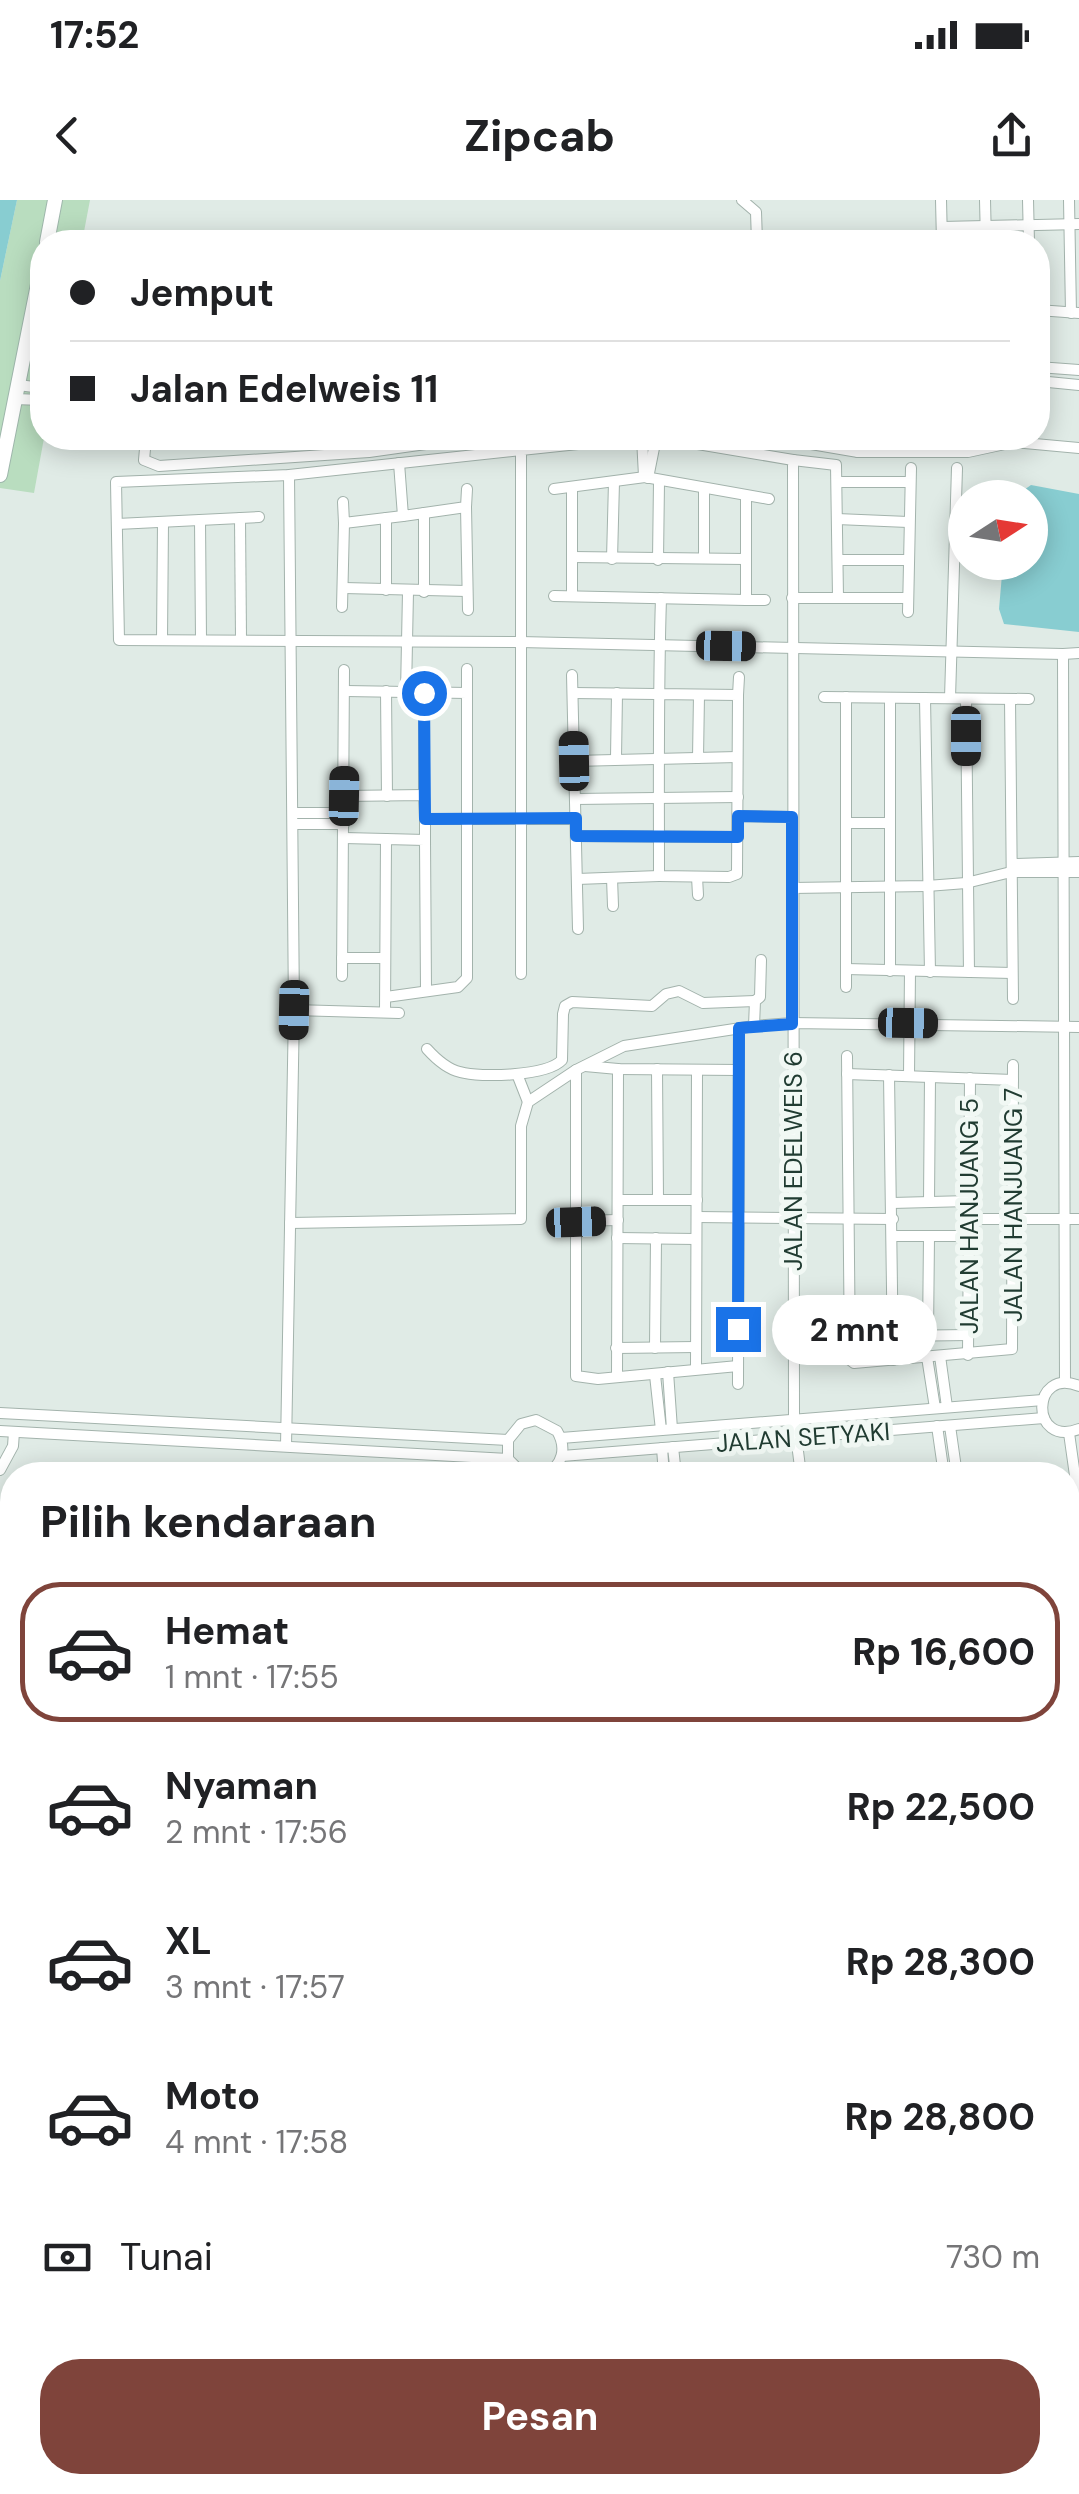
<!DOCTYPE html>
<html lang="id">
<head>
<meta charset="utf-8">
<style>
  body { margin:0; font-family:"DM Sans",sans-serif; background:#f2f2f2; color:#202124; height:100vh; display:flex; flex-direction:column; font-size:38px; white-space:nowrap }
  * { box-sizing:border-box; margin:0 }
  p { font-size:32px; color:#757577 }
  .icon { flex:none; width:55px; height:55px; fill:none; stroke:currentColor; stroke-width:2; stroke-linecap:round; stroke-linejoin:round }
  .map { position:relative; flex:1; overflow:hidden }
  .details { position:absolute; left:0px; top:1262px; width:1080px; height:1032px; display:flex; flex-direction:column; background:#fff; border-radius:40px 40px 0 0; box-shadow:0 5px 25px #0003 }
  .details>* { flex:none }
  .hud { position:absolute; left:30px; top:30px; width:1020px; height:220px; border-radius:40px; box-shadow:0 5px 25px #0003; display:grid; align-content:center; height:220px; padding:0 40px; background:#fff }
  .needle { width:65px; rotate:78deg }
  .buttons { position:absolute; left:948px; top:280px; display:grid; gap:20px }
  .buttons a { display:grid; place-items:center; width:100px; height:100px; border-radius:50%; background:#fff; box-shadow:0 5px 25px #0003; font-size:50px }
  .end { position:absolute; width:45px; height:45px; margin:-22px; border:12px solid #1a73e8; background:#fff; box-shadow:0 0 0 5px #fff }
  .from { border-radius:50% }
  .bubble { position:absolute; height:70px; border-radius:35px; background:#fff; box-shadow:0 5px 25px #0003; font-size:32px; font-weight:700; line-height:70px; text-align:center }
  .car { position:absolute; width:30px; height:60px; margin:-30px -15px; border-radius:12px; box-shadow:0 0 8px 2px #0007; background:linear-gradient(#222 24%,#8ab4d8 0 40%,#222 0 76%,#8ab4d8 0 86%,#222 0) }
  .hud b { display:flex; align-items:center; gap:35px; height:95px; font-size:38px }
  .hud b+b { border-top:2px solid #e0e0e0 }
  .hud i { width:25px; height:25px; background:#202124 }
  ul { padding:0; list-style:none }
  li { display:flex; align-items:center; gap:30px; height:140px; margin:0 20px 15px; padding:0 20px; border:5px solid transparent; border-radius:40px }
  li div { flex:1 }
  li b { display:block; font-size:38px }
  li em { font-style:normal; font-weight:700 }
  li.active { border-color:#7f443b }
  li>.icon { width:90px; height:90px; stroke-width:1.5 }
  h2 { padding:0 40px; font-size:45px; line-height:120px }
  .pay { display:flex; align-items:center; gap:25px; height:110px; padding:0 40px; font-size:38px }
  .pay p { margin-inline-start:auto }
  .cta { display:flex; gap:20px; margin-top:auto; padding:20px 40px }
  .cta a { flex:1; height:115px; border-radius:40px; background:#7f443b; color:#fff; font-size:40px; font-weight:700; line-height:115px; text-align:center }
  .status { display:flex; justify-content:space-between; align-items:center; height:70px; padding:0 50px; background:#fff; direction:ltr }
  .status svg { height:28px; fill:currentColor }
  header { display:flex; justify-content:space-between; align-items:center; height:130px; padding:0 40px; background:#fff; font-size:45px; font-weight:700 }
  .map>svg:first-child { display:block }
  .built { fill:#cfdbd4 }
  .green { fill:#b9ddbf }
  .water { fill:#88cdd1 }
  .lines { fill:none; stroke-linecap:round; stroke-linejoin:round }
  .river { stroke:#88cdd1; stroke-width:18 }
  .street-casing { stroke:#a3b3ac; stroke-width:12 }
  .secondary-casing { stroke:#9fb7ac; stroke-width:16 }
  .street { stroke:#fff; stroke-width:10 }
  .secondary { stroke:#fff; stroke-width:14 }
  .route { stroke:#1a73e8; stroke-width:12 }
  .labels { text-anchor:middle; stroke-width:10; stroke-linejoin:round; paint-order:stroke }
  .street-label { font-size:25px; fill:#213c32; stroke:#f1f8f4 }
</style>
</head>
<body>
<div class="status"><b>17:52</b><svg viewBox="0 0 49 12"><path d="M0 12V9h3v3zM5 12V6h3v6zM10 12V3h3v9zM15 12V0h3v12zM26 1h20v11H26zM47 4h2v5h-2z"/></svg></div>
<header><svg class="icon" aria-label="back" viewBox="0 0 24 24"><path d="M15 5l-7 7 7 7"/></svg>Zipcab<svg class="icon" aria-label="share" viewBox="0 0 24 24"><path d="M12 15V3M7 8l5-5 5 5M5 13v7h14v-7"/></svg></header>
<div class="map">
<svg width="1079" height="2294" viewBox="0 0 1079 2294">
  <rect width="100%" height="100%" fill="#e0ebe6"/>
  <polygon class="built" points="493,1261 500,1275 429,1275 430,1262"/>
  <g class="green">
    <polygon points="17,0 90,0 82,42 42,42 44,238 34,293 0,288 0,81"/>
    <polygon points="237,2282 362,2283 364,2294 225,2294"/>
  </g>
  <g class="water">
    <polygon points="0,0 17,0 0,81"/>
    <polygon points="1031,285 1079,294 1079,432 1004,424 999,409 1003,363 1030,362 1030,298 1014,297"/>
  </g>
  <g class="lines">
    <g class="river">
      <polyline points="0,1963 12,1963"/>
      <polyline points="0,2221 12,2221"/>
    </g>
    <g class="street-casing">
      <g id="street">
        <polyline points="742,0 756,12 757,42"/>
        <polyline points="941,0 942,42"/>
        <polyline points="985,0 986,42"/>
        <polyline points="1028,0 1029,42"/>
        <polyline points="1069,0 1071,113"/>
        <polyline points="942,27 1079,24"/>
        <polyline points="1038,110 1079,113"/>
        <polyline points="1038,167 1079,170"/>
        <polyline points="1038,181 1079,185"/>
        <polyline points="18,185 42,188"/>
        <polyline points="15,199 42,200"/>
        <polyline points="146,238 144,260 159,266 369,252 468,238"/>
        <polyline points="642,238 644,276"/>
        <polyline points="662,238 793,260 794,1220 801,1275"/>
        <polyline points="776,238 858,252"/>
        <polyline points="859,238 858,252 968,252 1014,242 1079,248"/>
        <polyline points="521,250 289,275 116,282 119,440 520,442 1063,454"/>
        <polyline points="793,260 836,265 838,397"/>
        <polyline points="399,263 403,316 466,307 467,289"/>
        <polyline points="648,278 656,238"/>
        <polyline points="837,282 910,282"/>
        <polyline points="554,289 645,277 769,299"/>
        <polyline points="343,302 344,323 403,316"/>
        <polyline points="466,307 468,410"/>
        <polyline points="240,318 241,439"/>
        <polyline points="386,318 386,390"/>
        <polyline points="837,319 908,322"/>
        <polyline points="200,320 201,440"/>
        <polyline points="117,324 259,317"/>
        <polyline points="572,357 745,359"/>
        <polyline points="704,358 704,289"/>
        <polyline points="612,359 614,282"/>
        <polyline points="658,360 659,282"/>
        <polyline points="838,360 908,360"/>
        <polyline points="344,388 467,391"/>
        <polyline points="424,392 424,313"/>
        <polyline points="554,396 746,400 746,296"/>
        <polyline points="572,396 572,287"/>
        <polyline points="792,398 907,398"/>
        <polyline points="746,400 765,400"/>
        <polyline points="342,407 344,323"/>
        <polyline points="908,412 911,268"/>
        <polyline points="162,440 163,322"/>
        <polyline points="572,475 578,729"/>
        <polyline points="346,491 406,492"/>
        <polyline points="386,491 387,596"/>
        <polyline points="467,493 467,469"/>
        <path d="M573,493L738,495L737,674L729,677L659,676C659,583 658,491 661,398"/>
        <polyline points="738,495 739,477"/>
        <polyline points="824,497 1029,499"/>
        <polyline points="846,497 846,787"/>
        <polyline points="890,498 890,771"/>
        <polyline points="925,498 930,772"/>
        <polyline points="950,498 957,268"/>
        <polyline points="966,499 969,772"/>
        <polyline points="1010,499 1013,799"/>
        <polyline points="616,558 617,493"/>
        <polyline points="698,558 699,495"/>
        <polyline points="574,561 737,557"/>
        <polyline points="424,595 424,493"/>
        <polyline points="344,596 424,595 425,619"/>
        <polyline points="575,599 738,597"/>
        <polyline points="293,613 344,613"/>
        <polyline points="738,616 792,617"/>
        <polyline points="846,623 888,623"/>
        <polyline points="293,624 344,624"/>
        <polyline points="576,636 738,637"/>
        <polyline points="344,638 386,639"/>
        <polyline points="425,640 425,619 575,619"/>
        <polyline points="1012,664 1079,662"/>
        <polyline points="697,677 698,695"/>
        <polyline points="612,678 613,706"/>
        <polyline points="577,679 659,676"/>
        <polyline points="792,688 927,686 966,683 1011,672 1079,672"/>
        <polyline points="342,758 385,758"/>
        <polyline points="846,769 1012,773"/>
        <polyline points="521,774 521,250 635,238"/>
        <polyline points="342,776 344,470"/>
        <polyline points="386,797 458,787 467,778 467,493 406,492 408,392"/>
        <polyline points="294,810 399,813"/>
        <polyline points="385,812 386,639 425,640 426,791"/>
        <polyline points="754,826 755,801 760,797 761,760"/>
        <path d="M427,849C436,859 447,869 460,872C481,878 547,876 562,860L563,814L565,806L572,802L652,806L666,794L679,791L703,803L755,801"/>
        <polyline points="847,856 850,1160 854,1163 1012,1149 1013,865"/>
        <polyline points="585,866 618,869 739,870"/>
        <polyline points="657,869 658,1000"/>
        <polyline points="576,870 576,1176 598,1179 738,1166"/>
        <polyline points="517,874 528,902"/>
        <polyline points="847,874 1013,880"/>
        <polyline points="889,875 893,1160"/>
        <polyline points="909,876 910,771"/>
        <polyline points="618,1000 697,1000"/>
        <polyline points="929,1001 930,877"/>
        <polyline points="892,1003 969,1001"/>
        <polyline points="697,1017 893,1019"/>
        <polyline points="969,1019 1079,1019"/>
        <polyline points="575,1021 618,1020"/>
        <polyline points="290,1023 521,1019 521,926 528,902 576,870 624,846 754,826 792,823 1079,827"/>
        <polyline points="892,1036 969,1036"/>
        <polyline points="617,1038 696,1039"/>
        <polyline points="928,1135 929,1037"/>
        <polyline points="892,1136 968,1135"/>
        <polyline points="616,1148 696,1147"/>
        <polyline points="655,1148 656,1038"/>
        <polyline points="968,1155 970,878"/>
        <polyline points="940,1156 947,1207"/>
        <polyline points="927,1157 935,1208"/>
        <polyline points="696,1169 697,871"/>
        <polyline points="668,1172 672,1229"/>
        <polyline points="655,1175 661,1230"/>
        <polyline points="617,1177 618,869"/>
        <polyline points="1065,1182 1063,454 1079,453"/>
        <polyline points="738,1184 739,828"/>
        <path d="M1079,1186C1031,1166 1029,1248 1079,1229"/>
        <polyline points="0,1213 508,1240"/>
        <polyline points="937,1226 944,1275"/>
        <polyline points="950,1226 957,1275"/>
        <polyline points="0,1231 508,1259"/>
        <polyline points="1069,1233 1079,1304"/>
        <polyline points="561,1238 1043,1200"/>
        <polyline points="286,1246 294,810 289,275"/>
        <polyline points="673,1247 676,1275"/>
        <polyline points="662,1248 664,1275"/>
        <polyline points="562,1256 1044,1218"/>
        <polyline points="0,1270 13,1246 14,1232"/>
        <path d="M524,1275L508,1259V1240L521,1224L536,1220L557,1231C567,1248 563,1265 545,1275"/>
        <polyline points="1068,1444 1079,1443"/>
        <polyline points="0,1576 12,1576"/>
        <polyline points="1068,1614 1071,1641 1068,1646"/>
        <polyline points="1068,1883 1079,1883"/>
        <polyline points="5,1935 12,1870"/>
        <polyline points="1068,2076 1079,2077"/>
        <polyline points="1068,2100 1079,2101"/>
        <polyline points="0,2112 12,2109"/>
        <polyline points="0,2135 12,2133"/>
        <polyline points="0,2272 12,2269"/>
        <polyline points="416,2282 416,2285"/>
        <polyline points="123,2294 199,2284 209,2288"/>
        <polyline points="572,2294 574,2282"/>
      </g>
    </g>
    <g class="secondary-casing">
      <g id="secondary">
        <polyline points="47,42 55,0"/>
        <polyline points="0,275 42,64"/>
        <polyline points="0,1787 12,1789"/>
        <polyline points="365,2282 367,2294"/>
      </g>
    </g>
    <use href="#street" class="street"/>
    <use href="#secondary" class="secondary"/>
  </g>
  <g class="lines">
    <polyline class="route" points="424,493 425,619 576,618 576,636 738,637 738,616 792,617 792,824 739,828 738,1129"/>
  </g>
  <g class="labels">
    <g class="street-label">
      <text transform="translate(793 961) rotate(-90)" y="9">JALAN EDELWEIS 6</text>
      <text transform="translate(1013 1005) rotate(-90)" y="9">JALAN HANJUANG 7</text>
      <text transform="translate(969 1016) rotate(-90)" y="9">JALAN HANJUANG 5</text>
      <text transform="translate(803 1237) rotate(-4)" y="9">JALAN SETYAKI</text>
    </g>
  </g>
</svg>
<div class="buttons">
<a><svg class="needle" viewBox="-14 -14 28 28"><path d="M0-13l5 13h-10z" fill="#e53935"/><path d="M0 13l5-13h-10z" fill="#757577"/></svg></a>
</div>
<i class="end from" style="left:424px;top:493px"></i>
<i class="end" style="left:738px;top:1129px"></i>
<div class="bubble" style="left:772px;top:1095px;width:165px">2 mnt</div>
<i class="car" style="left:726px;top:446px;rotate:91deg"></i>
<i class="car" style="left:966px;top:536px;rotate:180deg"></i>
<i class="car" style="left:574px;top:561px;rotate:359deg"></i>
<i class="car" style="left:344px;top:596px;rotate:1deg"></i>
<i class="car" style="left:294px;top:810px;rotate:181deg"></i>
<i class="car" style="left:908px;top:823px;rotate:91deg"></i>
<i class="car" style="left:576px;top:1022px;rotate:88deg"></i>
<div class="hud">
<b><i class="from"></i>Jemput</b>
<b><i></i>Jalan Edelweis 11</b>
</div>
<section class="details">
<h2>Pilih kendaraan</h2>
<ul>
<li class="active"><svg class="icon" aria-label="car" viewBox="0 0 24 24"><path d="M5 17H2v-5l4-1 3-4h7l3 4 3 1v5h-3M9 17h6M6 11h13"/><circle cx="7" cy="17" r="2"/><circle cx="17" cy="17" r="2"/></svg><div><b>Hemat</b><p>1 mnt · 17:55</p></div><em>Rp 16,600</em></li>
<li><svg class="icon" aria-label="car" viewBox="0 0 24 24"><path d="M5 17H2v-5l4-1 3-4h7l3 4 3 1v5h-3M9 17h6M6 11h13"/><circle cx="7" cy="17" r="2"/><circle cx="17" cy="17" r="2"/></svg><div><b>Nyaman</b><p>2 mnt · 17:56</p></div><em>Rp 22,500</em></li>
<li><svg class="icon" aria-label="car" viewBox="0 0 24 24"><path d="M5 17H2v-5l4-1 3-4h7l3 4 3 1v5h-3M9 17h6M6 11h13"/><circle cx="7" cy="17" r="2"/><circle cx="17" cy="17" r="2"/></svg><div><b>XL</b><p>3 mnt · 17:57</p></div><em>Rp 28,300</em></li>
<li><svg class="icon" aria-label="car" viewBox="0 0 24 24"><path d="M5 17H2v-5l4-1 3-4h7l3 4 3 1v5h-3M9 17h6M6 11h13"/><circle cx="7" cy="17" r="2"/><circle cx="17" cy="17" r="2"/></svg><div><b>Moto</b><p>4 mnt · 17:58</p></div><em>Rp 28,800</em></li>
</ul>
<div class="pay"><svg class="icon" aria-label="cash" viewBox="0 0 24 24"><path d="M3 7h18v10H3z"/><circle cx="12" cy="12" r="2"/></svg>Tunai<p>730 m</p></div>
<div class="cta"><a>Pesan</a></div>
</section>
</div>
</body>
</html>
